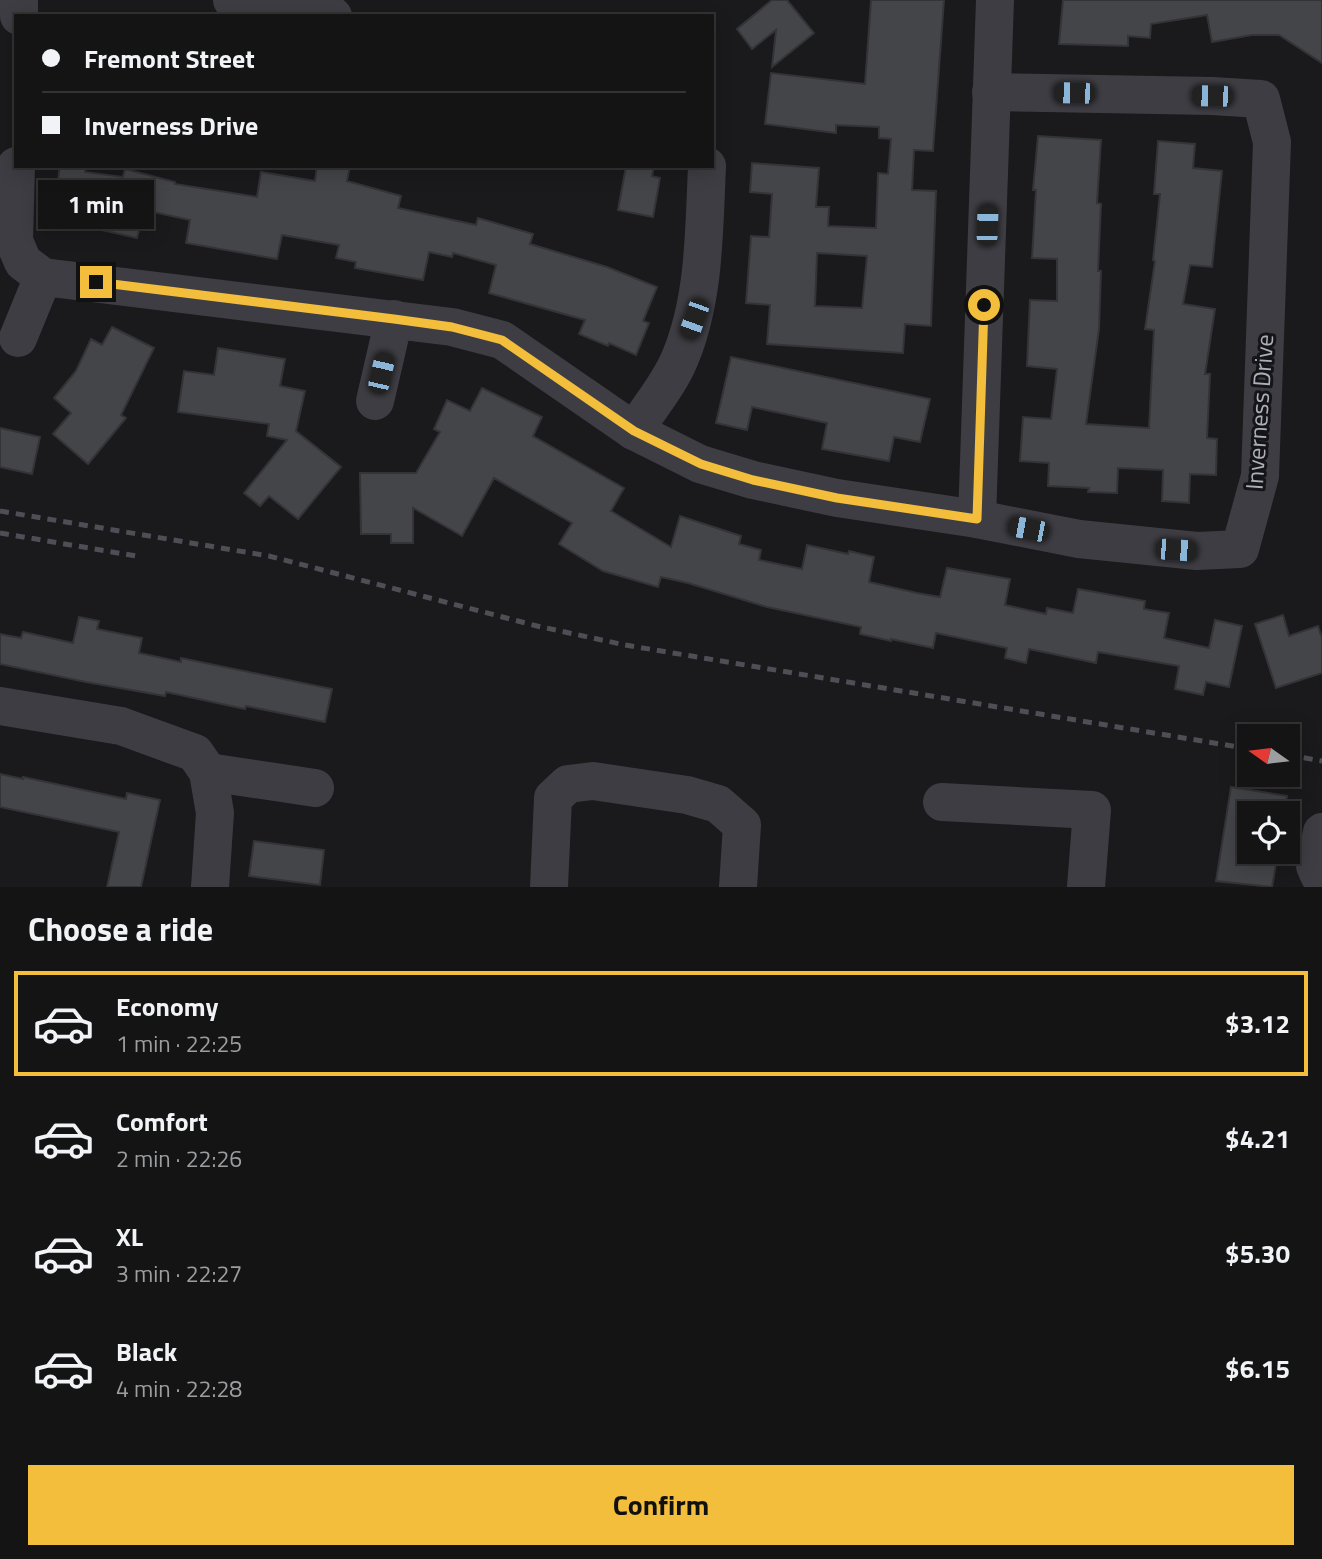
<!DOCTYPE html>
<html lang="en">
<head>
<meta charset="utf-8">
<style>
  body { margin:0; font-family:"Titillium Web",sans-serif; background:#1d1d1e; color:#f1f3f6; height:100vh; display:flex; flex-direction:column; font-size:26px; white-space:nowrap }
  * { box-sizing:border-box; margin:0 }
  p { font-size:23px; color:#9d9ea0 }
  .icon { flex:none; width:38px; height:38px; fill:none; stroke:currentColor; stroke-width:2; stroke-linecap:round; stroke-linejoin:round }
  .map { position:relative; height:887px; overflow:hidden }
  .drawer { display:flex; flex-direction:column; background:#141415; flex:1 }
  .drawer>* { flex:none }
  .banner { position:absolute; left:14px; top:14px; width:700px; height:154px; border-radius:0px; box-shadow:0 4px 18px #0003,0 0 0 2px #333334; display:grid; align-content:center; height:154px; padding:0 28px; background:#141415 }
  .needle { width:46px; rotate:284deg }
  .tools { position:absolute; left:1237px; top:724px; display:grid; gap:14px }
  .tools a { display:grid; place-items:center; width:63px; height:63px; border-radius:0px; background:#141415; box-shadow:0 4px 18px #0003,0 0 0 2px #333334; font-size:35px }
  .end { position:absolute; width:32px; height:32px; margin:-16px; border:9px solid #f2be3b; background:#111; box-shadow:0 0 0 4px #111 }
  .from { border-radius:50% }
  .bubble { position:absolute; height:49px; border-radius:0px; background:#141415; box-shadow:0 4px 18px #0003,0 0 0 2px #333334; font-size:23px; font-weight:700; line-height:49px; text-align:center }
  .car { position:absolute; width:21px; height:42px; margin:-21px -10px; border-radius:9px; box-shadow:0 0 5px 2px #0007; background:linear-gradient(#222 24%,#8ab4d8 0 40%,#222 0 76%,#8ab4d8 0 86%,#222 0) }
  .banner b { display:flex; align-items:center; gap:24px; height:66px; font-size:26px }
  .banner b+b { border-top:2px solid #333334 }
  .banner i { width:18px; height:18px; background:#f1f3f6 }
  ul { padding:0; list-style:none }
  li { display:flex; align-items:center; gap:21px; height:105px; margin:0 14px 10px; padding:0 14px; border:4px solid transparent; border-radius:0px }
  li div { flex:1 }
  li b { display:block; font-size:26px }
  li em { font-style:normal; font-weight:700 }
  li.selected { border-color:#f2be3b }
  li>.icon { width:63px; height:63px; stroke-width:1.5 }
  h2 { padding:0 28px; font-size:32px; line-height:84px }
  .cta { display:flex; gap:14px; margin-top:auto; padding:14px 28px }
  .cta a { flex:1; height:80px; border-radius:0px; background:#f2be3b; color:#111; font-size:28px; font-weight:700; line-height:80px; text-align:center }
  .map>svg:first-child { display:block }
  .building { fill:#444549; stroke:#343438; stroke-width:2; fill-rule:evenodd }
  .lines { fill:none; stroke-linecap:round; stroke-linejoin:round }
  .minor { stroke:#3d3d43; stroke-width:38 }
  .rail { stroke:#4e4f56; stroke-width:5; stroke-dasharray:9 7; stroke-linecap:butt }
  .route { stroke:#f2be3b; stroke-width:9 }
  .labels { text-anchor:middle; stroke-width:6; stroke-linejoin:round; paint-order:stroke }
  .street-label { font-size:24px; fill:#acb0bb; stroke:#151517 }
</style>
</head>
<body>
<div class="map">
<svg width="1322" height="887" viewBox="0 0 1322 887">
  <rect width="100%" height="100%" fill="#1a1a1c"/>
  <g class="building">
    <polygon points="772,0 787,0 814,33 772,67 776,30 752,49 737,29"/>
    <path d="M871,0H944L933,151L914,150L912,190L936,191L931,326L905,324L903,353L767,344L770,305L746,303L751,236L769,237L772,194L750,192L752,163L819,168L816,207H829L828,226L876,228L878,173L888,174L891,139L879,138V127L836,125V133L765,124L771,73L865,84ZM817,253L867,256L862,308L815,306Z"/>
    <polygon points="1063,0 1322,0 1322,63 1279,35 1252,35 1212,42 1207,15 1151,24 1150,38 1128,36 1128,46 1059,44"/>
    <polygon points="1038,136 1101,140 1097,203 1101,204 1098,271 1101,271 1099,329 1086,424 1149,428 1154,330 1145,329 1155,261 1153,260 1160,194 1154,194 1158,141 1195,144 1193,168 1222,171 1212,267 1190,265 1183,304 1215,309 1205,374 1210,374 1207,438 1217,439 1216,475 1190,474 1189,503 1162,501 1163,470 1118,468 1117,493 1088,492 1089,488 1048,486 1049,463 1020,461 1023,417 1051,419 1057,369 1027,366 1030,300 1057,301 1057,259 1032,258 1036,190 1033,190"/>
    <polygon points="60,166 86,166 85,172 123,177 125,169 175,182 175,184 257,197 261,172 315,181 317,166 350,166 347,181 401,196 398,208 476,225 478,218 533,234 530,244 607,267 657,287 643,321 649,323 636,355 609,343 608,346 579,334 585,320 489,293 496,265 453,253 452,257 429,252 423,280 355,268 356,262 336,258 339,245 282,235 277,259 186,243 190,220 144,210 137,238 93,228 52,222"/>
    <polygon points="626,166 654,166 652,176 660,178 653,217 618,210"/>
    <polygon points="112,327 154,348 121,415 126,418 88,464 53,434 71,413 54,398 76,371 91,339 102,345"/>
    <polygon points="218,348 285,359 280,386 305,391 296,431 341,467 298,519 269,496 260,506 244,493 287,440 267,436 269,424 178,412 184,371 214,375"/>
    <polygon points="731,357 930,399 920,442 894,437 889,461 822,449 827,423 752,407 747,430 716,423"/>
    <polygon points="482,388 542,417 533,436 624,488 611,511 671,547 680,516 741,536 739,544 761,550 759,560 802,569 807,545 848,554 849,551 874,557 869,582 917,593 940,597 947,568 1010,579 1005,605 1046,614 1047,608 1073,613 1078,589 1145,601 1144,609 1169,613 1164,638 1209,648 1215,620 1242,626 1229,687 1206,682 1203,695 1175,689 1179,666 1098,652 1096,663 1029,649 1026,663 1005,658 1007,648 936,633 933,648 891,639 891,641 860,634 861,627 767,607 688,583 661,577 658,587 603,571 559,544 572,523 494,478 462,536 413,508 413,543 391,543 391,534 361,534 360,473 416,473 440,432 434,429 447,400 470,411"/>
    <polygon points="0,428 40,437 32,474 0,467"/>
    <polygon points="1283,615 1289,636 1318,626 1322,638 1322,673 1276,688 1255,624"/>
    <polygon points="79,617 99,621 97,629 142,638 139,653 181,662 181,658 332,689 325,722 246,706 245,709 166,692 165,696 86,682 0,664 0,634 21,638 23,632 73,643"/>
    <polygon points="0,774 23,779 23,777 126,799 127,793 160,800 141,887 107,887 119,832 0,807"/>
    <polygon points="1231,787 1287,796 1284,814 1250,814 1250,852 1278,852 1272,887 1216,881"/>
    <polygon points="254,841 324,850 320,885 249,876"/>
  </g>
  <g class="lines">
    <g class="minor">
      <polyline points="232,0 333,16"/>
      <polyline points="19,16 19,0"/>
      <polyline points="16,166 14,241 23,262 43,277 452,327 502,340 634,431 700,464 753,480 837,498 977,519 1079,539 1197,551 1240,549 1260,476 1272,142 1261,99 1212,96 991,92"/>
      <polyline points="18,338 43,277"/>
      <polyline points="375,401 394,319"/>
      <path d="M634,431C649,408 670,383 680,358C705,298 704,230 707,166"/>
      <polyline points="977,519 995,0"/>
      <polyline points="0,706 121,726 195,753 208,772 215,813 210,887"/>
      <polyline points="208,772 315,788"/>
      <polyline points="942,802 1092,810 1086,887"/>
      <polyline points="1322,832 1315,866 1319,875 1322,876"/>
      <polyline points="549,887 553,798 568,784 593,781 687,795 718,804 742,825 738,887"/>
    </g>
    <g class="rail">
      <polyline points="0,511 269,556 537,626 625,645 1250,749"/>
      <polyline points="0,533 142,557"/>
      <polyline points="1288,755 1322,761"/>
    </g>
  </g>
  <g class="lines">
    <polyline class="route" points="96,282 394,319 452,327 502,340 634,431 701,464 753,480 837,498 977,519 984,305"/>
  </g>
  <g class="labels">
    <g class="street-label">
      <text transform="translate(1260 412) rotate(-86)" y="8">Inverness Drive</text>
    </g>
  </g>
</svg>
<div class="tools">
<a><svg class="needle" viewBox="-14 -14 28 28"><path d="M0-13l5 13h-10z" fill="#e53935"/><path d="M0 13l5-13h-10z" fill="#9d9ea0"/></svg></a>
<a><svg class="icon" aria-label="locate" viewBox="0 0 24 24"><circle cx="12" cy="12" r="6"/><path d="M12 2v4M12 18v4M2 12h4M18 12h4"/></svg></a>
</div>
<i class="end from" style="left:984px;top:305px"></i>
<i class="end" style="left:96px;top:282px"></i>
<div class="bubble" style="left:38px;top:180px;width:116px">1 min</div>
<i class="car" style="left:1074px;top:93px;rotate:271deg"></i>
<i class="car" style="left:1212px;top:96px;rotate:271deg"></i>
<i class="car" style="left:987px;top:225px;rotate:2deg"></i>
<i class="car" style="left:694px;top:319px;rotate:200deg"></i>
<i class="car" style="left:381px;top:373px;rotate:13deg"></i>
<i class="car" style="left:1028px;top:529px;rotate:281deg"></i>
<i class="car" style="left:1176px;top:550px;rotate:94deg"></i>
<div class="banner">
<b><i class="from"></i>Fremont Street</b>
<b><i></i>Inverness Drive</b>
</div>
</div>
<section class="drawer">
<h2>Choose a ride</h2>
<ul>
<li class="selected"><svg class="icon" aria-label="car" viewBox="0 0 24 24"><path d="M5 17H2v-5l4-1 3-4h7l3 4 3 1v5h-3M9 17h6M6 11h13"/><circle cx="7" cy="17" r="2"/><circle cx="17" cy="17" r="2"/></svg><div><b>Economy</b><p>1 min · 22:25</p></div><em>$3.12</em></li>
<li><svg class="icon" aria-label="car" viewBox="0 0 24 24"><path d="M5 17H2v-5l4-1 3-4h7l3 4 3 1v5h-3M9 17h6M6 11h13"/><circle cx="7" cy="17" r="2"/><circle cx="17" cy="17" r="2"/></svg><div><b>Comfort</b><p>2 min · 22:26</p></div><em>$4.21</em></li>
<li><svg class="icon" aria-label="car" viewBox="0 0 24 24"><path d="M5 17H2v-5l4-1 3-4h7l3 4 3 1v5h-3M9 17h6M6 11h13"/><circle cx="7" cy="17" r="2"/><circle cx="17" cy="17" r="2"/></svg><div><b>XL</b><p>3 min · 22:27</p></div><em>$5.30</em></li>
<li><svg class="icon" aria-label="car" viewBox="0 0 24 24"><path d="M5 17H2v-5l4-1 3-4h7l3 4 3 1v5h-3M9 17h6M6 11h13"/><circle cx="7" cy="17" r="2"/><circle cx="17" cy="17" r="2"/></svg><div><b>Black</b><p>4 min · 22:28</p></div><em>$6.15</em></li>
</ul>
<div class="cta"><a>Confirm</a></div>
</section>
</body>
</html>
